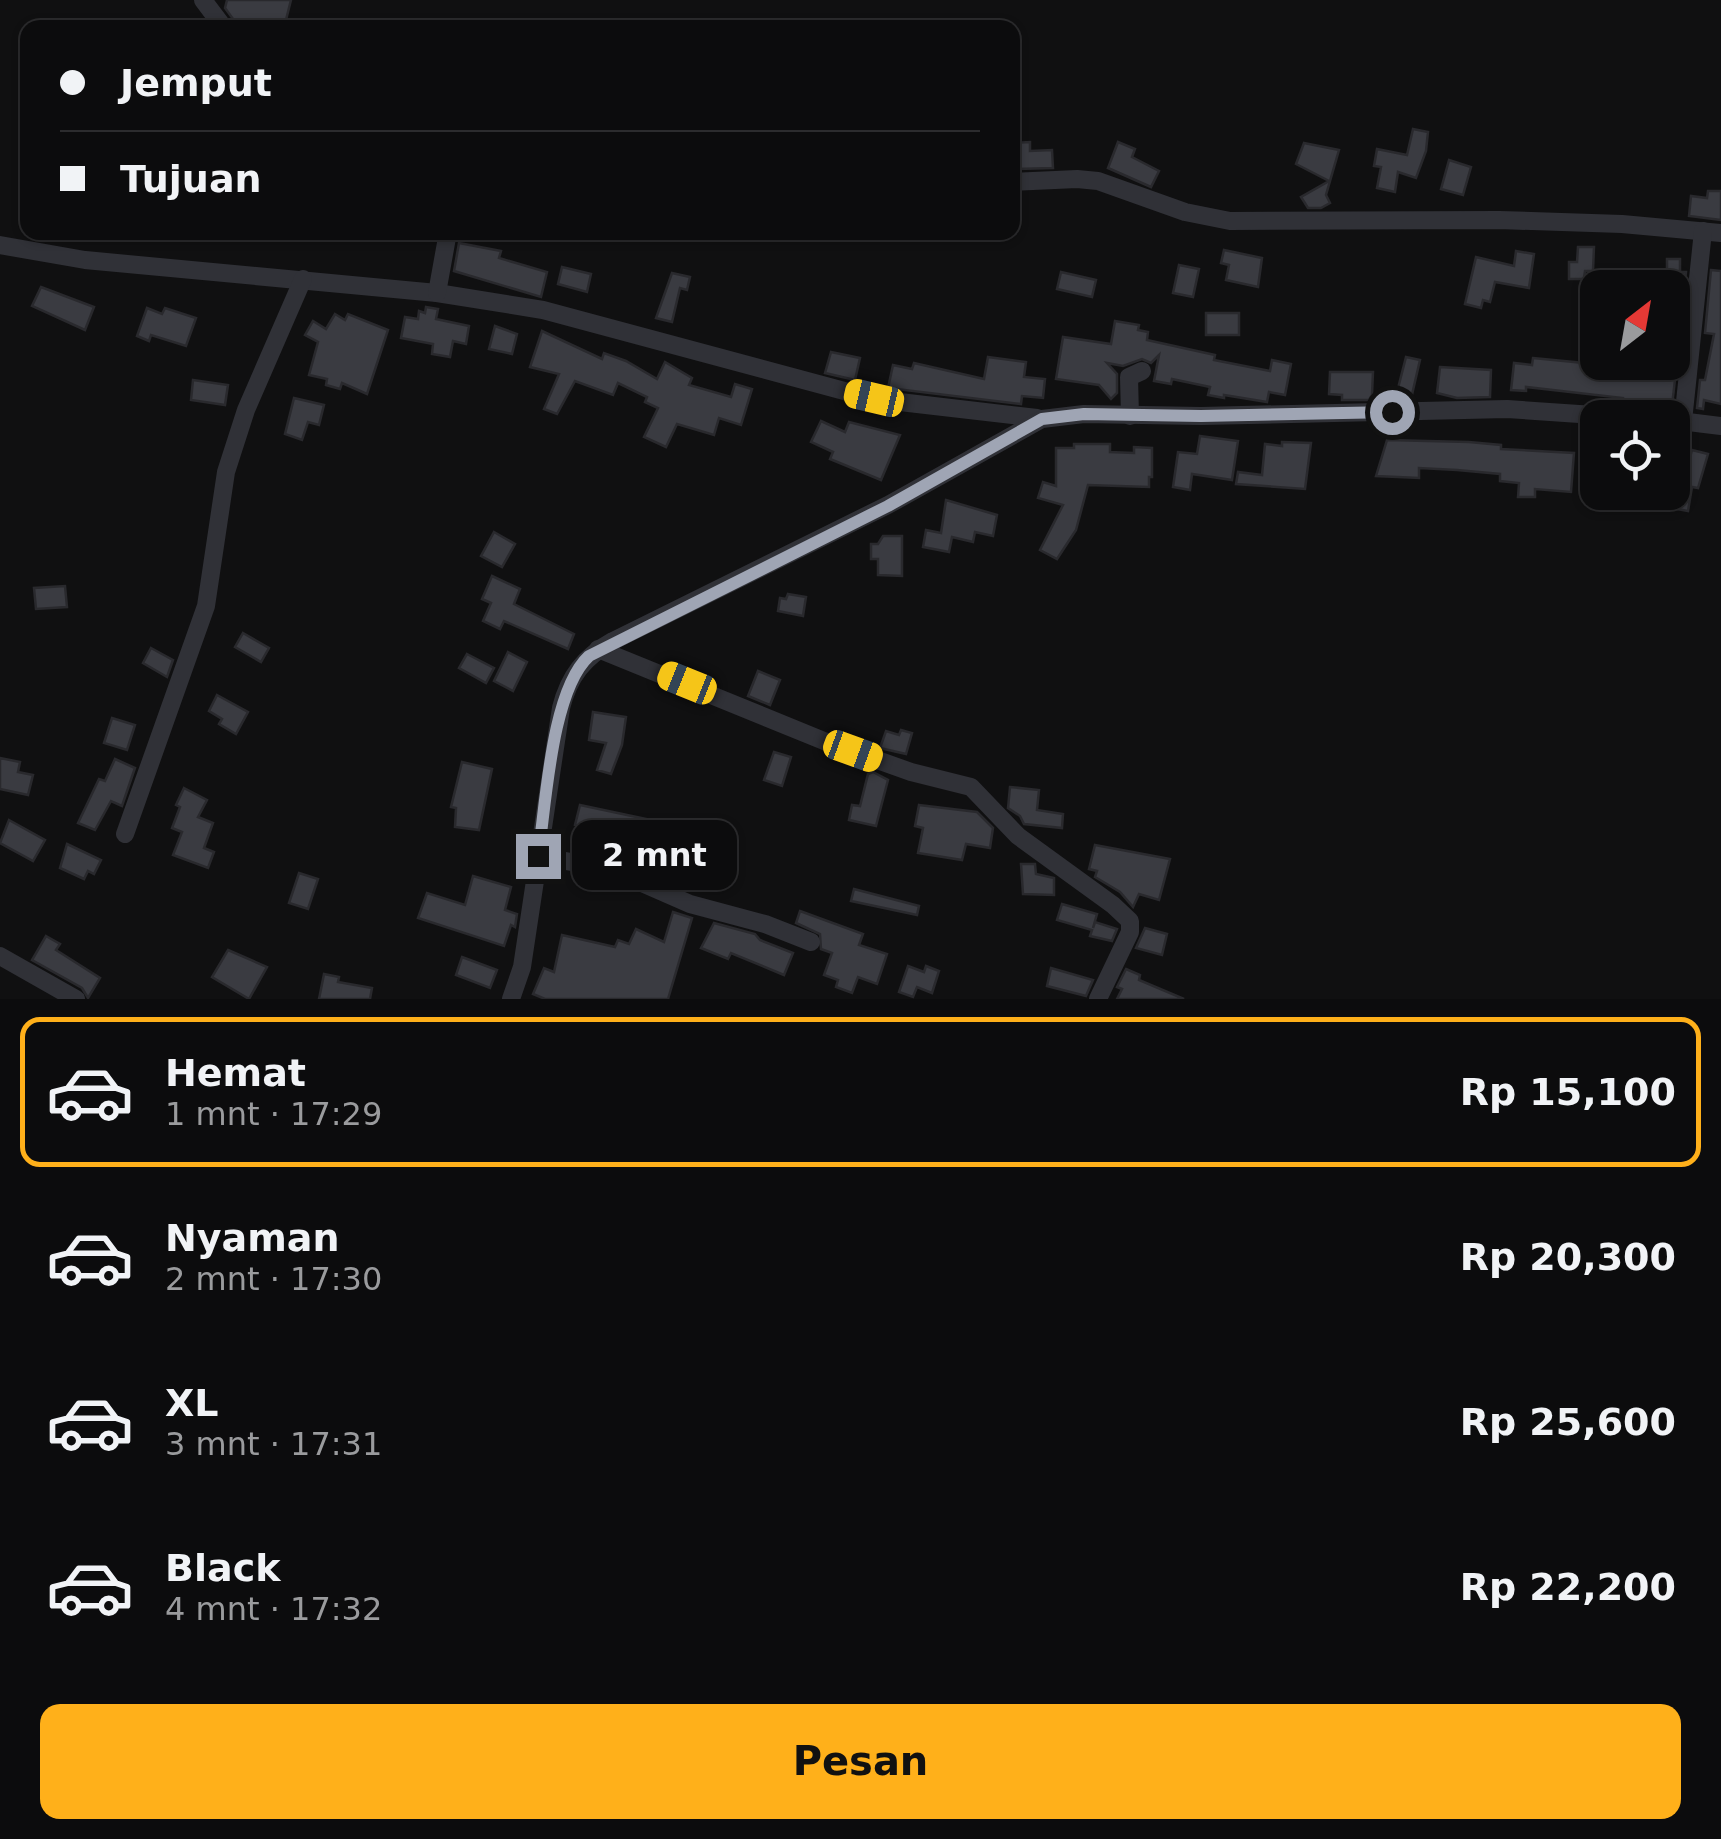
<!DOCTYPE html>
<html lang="id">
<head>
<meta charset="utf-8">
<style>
  body { margin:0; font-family:"DejaVu Sans",sans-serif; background:#151516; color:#f1f3f6; height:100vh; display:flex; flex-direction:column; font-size:38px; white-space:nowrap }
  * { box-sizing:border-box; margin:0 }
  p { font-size:32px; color:#9a9b9d }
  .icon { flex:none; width:55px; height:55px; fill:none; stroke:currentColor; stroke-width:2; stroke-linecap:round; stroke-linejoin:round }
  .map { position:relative; height:999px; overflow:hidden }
  .details { display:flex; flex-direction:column; background:#0c0c0d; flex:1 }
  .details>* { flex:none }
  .top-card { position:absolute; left:20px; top:20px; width:1000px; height:220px; border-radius:20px; box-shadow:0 2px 8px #0004,0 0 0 2px #2c2c2e; display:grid; align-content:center; height:220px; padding:0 40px; background:#0c0c0d }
  .needle { width:65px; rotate:31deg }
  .controls { position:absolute; left:1580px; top:270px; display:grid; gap:20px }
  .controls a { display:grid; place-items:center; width:110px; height:110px; border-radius:20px; background:#0c0c0d; box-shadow:0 2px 8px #0004,0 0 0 2px #2c2c2e; font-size:50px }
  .end { position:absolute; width:45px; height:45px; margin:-22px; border:12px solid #9fa5b4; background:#111; box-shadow:0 0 0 5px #111 }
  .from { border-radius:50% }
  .bubble { position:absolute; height:70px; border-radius:20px; background:#0c0c0d; box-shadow:0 2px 8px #0004,0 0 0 2px #2c2c2e; font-size:32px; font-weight:800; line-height:70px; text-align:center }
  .car { position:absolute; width:30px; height:60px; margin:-30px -15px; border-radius:12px; box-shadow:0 0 8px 2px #0007; background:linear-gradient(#f5c518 24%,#345 0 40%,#f5c518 0 76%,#345 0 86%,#f5c518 0) }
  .top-card b { display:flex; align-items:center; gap:35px; height:95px; font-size:38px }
  .top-card b+b { border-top:2px solid #2c2c2e }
  .top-card i { width:25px; height:25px; background:#f1f3f6 }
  ul { padding:18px 0 0; list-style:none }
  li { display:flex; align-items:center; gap:30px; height:150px; margin:0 20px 15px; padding:0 20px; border:5px solid transparent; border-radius:20px }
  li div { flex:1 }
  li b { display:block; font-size:38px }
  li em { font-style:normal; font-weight:800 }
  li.on { border-color:#ffb01a }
  li>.icon { width:90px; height:90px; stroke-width:1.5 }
  .button { display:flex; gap:20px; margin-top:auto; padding:20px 40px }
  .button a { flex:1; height:115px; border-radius:20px; background:#ffb01a; color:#111; font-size:40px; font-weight:800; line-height:115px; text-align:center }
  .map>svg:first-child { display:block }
  .building { fill:#3a3b41; stroke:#29292d; stroke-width:2.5 }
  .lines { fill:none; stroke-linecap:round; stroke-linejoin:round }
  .street { stroke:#303137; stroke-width:18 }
  .route { stroke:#9fa5b4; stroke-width:12 }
</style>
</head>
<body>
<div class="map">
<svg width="1721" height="999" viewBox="0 0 1721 999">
  <rect width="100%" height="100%" fill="#101011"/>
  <g class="building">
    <polygon points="227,0 291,0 284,28 260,28 233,19 225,8"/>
    <polygon points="1413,129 1428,132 1426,151 1416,178 1398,172 1395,192 1377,188 1381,167 1374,166 1377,149 1407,155"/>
    <polygon points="1030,142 1030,151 1052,150 1053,168 1012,169 1012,143"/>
    <polygon points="1118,142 1135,149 1132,157 1159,171 1151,187 1108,168"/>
    <polygon points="1304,143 1339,150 1326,195 1330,203 1321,208 1308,208 1301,197 1329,181 1296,164"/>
    <polygon points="1449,160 1471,167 1463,195 1441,189"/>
    <polygon points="1708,191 1721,191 1721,220 1689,216 1691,196 1707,198"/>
    <polygon points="459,243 501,251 499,258 547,272 541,297 454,271"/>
    <polygon points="1578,247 1594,247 1593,271 1585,271 1584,279 1569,279 1569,262 1577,262"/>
    <polygon points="1224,250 1262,258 1258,287 1226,280 1229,265 1221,263"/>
    <polygon points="1516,251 1534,254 1529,288 1495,282 1490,302 1483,300 1481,308 1465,304 1476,257 1514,266"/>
    <polygon points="1667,259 1680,259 1680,272 1686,272 1680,330 1672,329 1672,283 1667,283"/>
    <polygon points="1179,265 1199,269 1193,297 1173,293"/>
    <polygon points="562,267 591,274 587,292 558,284"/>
    <polygon points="1711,270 1721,271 1721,404 1704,400 1703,409 1697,408 1700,380 1705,380 1714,334 1705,333"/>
    <polygon points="1061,272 1096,280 1092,297 1057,289"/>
    <polygon points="672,273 690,277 687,290 680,288 672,322 656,318"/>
    <polygon points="41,287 94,307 85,330 32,306"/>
    <polygon points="426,307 438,309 436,319 469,326 466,344 453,341 450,357 432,354 433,344 401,338 405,317 418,319 419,311 425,313"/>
    <polygon points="147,308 162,314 165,308 196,318 186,346 151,335 149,341 137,336"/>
    <rect x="1206" y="313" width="33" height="22"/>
    <polygon points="335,314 345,320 348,314 388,330 367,394 342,383 340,389 326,385 327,379 309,375 318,342 305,335 313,321 326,329"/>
    <polygon points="1115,321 1139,325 1138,330 1148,332 1147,340 1215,355 1214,360 1270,371 1272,360 1291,364 1285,395 1269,392 1267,402 1224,395 1224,398 1208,395 1210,387 1172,379 1171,384 1154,381 1159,355 1151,363 1142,359 1123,366 1107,363 1117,374 1117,393 1111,399 1099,385 1056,379 1063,337 1111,344"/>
    <polygon points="495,326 517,334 512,354 489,349"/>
    <polygon points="542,331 602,359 604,353 626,361 657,379 665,362 692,378 689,385 731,397 735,384 752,389 741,425 719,418 714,435 677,424 666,447 644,437 658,408 645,402 647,397 618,383 613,395 575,381 557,414 544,409 559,374 530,367"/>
    <polygon points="831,352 860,358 855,380 825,373"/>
    <polygon points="988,357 1026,362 1024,377 1045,379 1043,398 1022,396 1021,404 888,388 893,365 912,369 914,363 984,379"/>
    <polygon points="1406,357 1420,360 1411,399 1396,396"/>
    <polygon points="1533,358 1626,367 1626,362 1677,362 1672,406 1665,410 1646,408 1623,404 1623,398 1526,387 1526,391 1511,390 1514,363 1532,365"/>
    <polygon points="1440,367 1491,370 1490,397 1457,398 1437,393"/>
    <polygon points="1330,372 1373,372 1372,395 1369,400 1342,400 1342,395 1329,394"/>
    <polygon points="193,380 228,385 225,405 191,400"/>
    <polygon points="294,398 324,405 319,425 308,422 302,440 285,434"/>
    <polygon points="821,421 845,432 849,422 900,435 881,480 830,459 833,452 811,442"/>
    <polygon points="1200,436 1238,441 1232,480 1192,474 1190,490 1173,487 1178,452 1197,454"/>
    <polygon points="1387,440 1469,442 1501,445 1501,449 1574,453 1571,492 1535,489 1535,497 1518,497 1519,483 1500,481 1500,474 1457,470 1419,468 1419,478 1376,476"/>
    <polygon points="1282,442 1311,443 1305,489 1236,484 1238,472 1262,475 1265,444 1282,446"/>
    <polygon points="1074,444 1110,444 1110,452 1134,453 1134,447 1152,448 1152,477 1149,477 1149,487 1088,485 1076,530 1057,559 1040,550 1063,505 1038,498 1043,482 1056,486 1056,448 1074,448"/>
    <polygon points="1692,450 1708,454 1698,488 1692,487 1688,511 1644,503 1645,492 1672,492 1676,458 1689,461"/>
    <polygon points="946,500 997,515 993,536 975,532 973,542 952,537 949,552 923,547 926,530 941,533"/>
    <polygon points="494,532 515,544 502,567 481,556"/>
    <polygon points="883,536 902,536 902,576 878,575 878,559 871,559 871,544 878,544"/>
    <polygon points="492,576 520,589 514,604 574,634 568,649 504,621 500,629 483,621 491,603 482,599"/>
    <polygon points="65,586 67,607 36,609 34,588"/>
    <polygon points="788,594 806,597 803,616 778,611 780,598 786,599"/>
    <polygon points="243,633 269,648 261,662 235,647"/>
    <polygon points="151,648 173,660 167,677 143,663"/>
    <polygon points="508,652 527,662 513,691 494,681"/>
    <polygon points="467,654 494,668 486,683 459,668"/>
    <polygon points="758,671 780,680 770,705 748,696"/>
    <polygon points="217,695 248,712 236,734 219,724 222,719 209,711"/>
    <polygon points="593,712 626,717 622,745 611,774 597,770 606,743 589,740"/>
    <polygon points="112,718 135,725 127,750 104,743"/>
    <polygon points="901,730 912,733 906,754 880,748 886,731 899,735"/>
    <polygon points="774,752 791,757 782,786 764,780"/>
    <polygon points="0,758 20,762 18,772 33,775 28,795 0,789"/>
    <polygon points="115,759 135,768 122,806 111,801 95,830 78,823 99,779 105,781"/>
    <polygon points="462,762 492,769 479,830 455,827 456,808 451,807"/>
    <polygon points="873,772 888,780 876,826 849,820 852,805 860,806 868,774"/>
    <polygon points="1010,787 1039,790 1037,810 1063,814 1062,828 1024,824 1020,816 1008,808"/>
    <polygon points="184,788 207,800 198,817 213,823 204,848 214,852 208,868 173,855 182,832 172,828 180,807 176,805"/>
    <polygon points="580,805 646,819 639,846 575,825"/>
    <polygon points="919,805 977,812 993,828 990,848 966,844 962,860 918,853 923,828 915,826"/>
    <polygon points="9,820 45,840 33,861 0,843"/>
    <polygon points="67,844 101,860 94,874 88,871 84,879 60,868"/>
    <polygon points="1095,845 1170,859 1159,900 1139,894 1133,907 1120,892 1095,877 1097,871 1089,869"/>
    <polygon points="668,855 691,867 684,888 659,877"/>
    <polygon points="1021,864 1035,864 1036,874 1054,878 1054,895 1023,894"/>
    <polygon points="299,873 318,879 308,909 289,903"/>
    <polygon points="473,876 511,887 505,910 517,914 515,927 511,925 504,946 418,918 427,893 465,905"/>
    <polygon points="854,889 919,906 917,915 851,901"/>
    <polygon points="1062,904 1097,914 1093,928 1095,922 1117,929 1112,941 1090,936 1092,930 1057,920"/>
    <polygon points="800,911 863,934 859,945 887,954 877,984 858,977 852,993 836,987 838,980 824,975 832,953 821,949 820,934 796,923"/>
    <polygon points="673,912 692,918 668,999 545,999 533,994 544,968 554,972 562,935 615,947 618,940 629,944 636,929 664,942"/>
    <polygon points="714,923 755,934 760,940 793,953 784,975 731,953 728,959 701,948"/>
    <polygon points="1145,928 1167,934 1162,955 1136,948"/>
    <polygon points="46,936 60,944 56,950 100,978 88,998 82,988 32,960"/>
    <polygon points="228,950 267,967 249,999 212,977"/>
    <polygon points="462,957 497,970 490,988 456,975"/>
    <polygon points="908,966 924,972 926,966 939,971 932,993 917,987 913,997 899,992"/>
    <polygon points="1051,968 1093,980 1086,996 1047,986"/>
    <polygon points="1126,969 1140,975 1139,980 1184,999 1117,999 1122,989 1117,987"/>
    <polygon points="324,974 339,977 338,982 372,988 370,999 319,999"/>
  </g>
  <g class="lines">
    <g class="street">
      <polyline points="203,0 224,28"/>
      <polyline points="1012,182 1077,179 1098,181 1185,212 1230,221 1499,220 1622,224 1721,233"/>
      <polyline points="0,245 85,260 437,293 543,310 874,399 1037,418"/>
      <polyline points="437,293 448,232"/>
      <polyline points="1130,416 1129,377 1142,371"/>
      <polyline points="1672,420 1721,426"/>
      <polyline points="1683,421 1703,231"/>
      <polyline points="598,649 824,741 911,772 971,787 1018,836 1113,905 1130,921 1130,932 1098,999"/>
      <polyline points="125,834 206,606 226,472 246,410 303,279"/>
      <polyline points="538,856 610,869 690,904 765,924 811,942"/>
      <polyline points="0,956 76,999"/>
      <path d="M511,999L522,967L561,708C569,676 584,657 613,641L888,505L1042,419L1084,414L1201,416L1507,409L1638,418"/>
    </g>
  </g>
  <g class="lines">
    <path class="route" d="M538,856C546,805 551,691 589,656L888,506L1042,419L1084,414L1201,416L1392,412"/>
  </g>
</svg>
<div class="controls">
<a><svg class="needle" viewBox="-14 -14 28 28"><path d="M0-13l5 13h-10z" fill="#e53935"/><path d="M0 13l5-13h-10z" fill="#9a9b9d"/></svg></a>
<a><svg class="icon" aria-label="locate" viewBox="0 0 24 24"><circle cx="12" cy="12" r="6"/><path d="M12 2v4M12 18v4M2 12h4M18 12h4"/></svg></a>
</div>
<i class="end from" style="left:1392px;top:412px"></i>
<i class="end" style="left:538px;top:856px"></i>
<div class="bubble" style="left:572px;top:820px;width:165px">2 mnt</div>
<i class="car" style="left:874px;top:398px;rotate:283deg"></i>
<i class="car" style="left:687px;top:683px;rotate:292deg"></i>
<i class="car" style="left:853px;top:751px;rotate:110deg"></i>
<div class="top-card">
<b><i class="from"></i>Jemput</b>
<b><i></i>Tujuan</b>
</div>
</div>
<section class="details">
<ul>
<li class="on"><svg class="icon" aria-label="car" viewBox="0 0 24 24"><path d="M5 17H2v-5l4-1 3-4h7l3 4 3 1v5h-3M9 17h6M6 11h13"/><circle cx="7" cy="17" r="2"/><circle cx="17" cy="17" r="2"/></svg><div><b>Hemat</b><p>1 mnt · 17:29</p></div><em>Rp 15,100</em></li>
<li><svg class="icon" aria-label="car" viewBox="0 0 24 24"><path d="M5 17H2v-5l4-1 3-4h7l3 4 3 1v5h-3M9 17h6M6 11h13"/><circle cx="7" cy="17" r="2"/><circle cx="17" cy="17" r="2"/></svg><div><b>Nyaman</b><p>2 mnt · 17:30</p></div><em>Rp 20,300</em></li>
<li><svg class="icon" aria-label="car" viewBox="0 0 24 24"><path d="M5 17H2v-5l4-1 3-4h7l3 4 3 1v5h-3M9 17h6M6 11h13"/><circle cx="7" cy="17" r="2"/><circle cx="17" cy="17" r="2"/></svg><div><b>XL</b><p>3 mnt · 17:31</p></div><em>Rp 25,600</em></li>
<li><svg class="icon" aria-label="car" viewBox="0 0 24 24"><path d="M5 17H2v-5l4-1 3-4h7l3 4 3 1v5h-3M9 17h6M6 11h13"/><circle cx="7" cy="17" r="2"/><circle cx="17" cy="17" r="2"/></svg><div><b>Black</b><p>4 mnt · 17:32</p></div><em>Rp 22,200</em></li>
</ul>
<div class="button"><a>Pesan</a></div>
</section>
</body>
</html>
